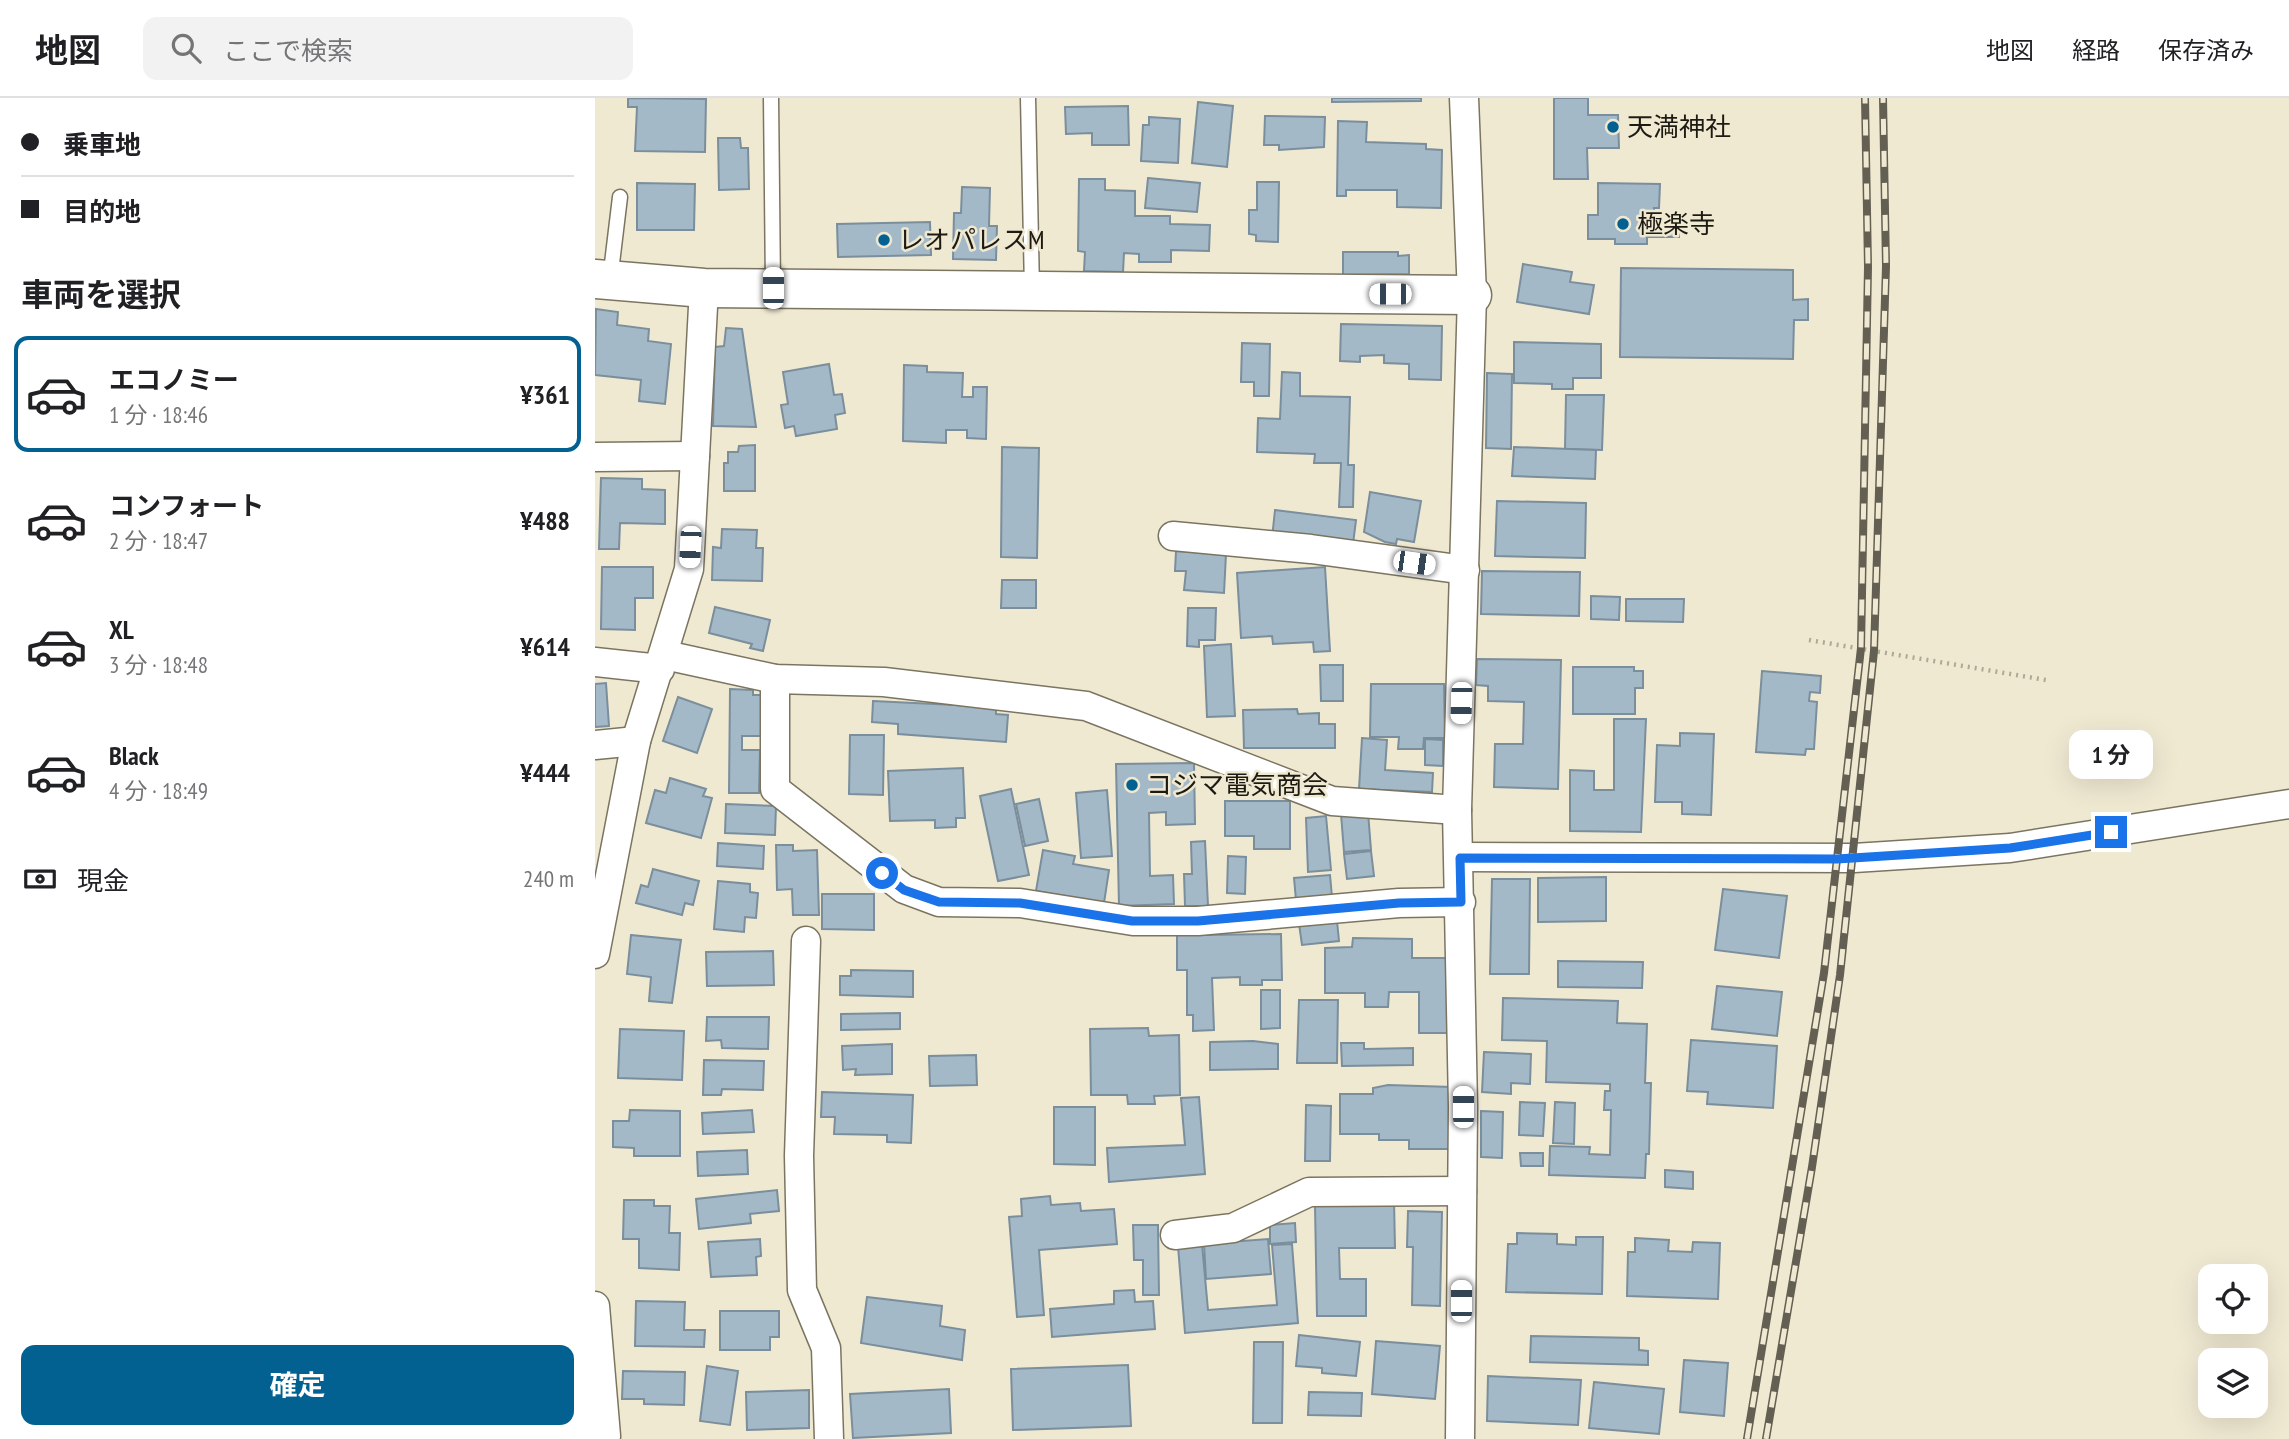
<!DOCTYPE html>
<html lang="ja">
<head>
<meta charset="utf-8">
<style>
  body { margin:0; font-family:"PT Sans Narrow","Noto Sans JP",sans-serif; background:#f2f2f2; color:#202124; height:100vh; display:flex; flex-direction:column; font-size:26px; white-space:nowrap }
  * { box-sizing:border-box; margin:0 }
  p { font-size:23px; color:#757577 }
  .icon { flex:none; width:38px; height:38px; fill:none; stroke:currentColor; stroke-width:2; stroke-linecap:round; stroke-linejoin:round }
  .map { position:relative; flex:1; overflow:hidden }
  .details { display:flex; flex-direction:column; background:#fff; width:595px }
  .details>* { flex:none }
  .hud { display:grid; align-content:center; height:154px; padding:0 21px; background:#fff }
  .controls { position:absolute; left:1603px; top:1166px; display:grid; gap:14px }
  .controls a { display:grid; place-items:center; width:70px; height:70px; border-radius:14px; background:#fff; box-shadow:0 7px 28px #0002; font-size:35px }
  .end { position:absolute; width:32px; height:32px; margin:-16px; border:9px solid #1a73e8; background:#fff; box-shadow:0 0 0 4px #fff }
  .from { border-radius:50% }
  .bubble { position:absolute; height:49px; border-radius:14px; background:#fff; box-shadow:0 7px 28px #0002; font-size:23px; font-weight:700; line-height:49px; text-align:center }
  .car { position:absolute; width:21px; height:42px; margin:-21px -10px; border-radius:9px; box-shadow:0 0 5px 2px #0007; background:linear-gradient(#fff 24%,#345 0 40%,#fff 0 76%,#345 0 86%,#fff 0) }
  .hud b { display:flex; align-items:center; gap:24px; height:66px; font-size:26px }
  .hud b+b { border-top:2px solid #e0e0e0 }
  .hud i { width:18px; height:18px; background:#202124 }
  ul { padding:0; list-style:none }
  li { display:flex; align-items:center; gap:21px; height:116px; margin:0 14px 10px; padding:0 7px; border:4px solid transparent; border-radius:14px }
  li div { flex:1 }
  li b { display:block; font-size:26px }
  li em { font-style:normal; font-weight:700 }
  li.active { border-color:#036191 }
  li>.icon { width:63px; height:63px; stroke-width:1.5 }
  h2 { padding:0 21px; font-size:32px; line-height:84px }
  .pay { display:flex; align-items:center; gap:18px; height:77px; padding:0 21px; font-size:26px }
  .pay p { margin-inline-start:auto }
  .action { display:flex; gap:14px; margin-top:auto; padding:14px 21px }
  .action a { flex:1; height:80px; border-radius:14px; background:#036191; color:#fff; font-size:28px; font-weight:700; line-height:80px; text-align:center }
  header { display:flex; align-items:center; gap:42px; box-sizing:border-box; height:98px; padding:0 35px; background:#fff; border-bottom:2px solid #e0e0e0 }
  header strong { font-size:33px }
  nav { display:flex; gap:38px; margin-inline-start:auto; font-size:24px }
  .search { width:490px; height:63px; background:#f2f2f2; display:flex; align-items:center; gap:18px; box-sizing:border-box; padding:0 24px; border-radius:14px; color:#757577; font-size:26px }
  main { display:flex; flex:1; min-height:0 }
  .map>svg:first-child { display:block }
  .building { fill:#a4b9c8; stroke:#7a8e9c; stroke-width:2 }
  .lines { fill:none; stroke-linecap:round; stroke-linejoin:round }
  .lane-casing { stroke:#7b7460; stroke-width:17 }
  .street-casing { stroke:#7b7460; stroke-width:31 }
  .secondary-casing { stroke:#7b7460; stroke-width:41 }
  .path { stroke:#aea996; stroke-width:4.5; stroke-dasharray:2 5; stroke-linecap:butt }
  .lane { stroke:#fff; stroke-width:14 }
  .street { stroke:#fff; stroke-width:28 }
  .secondary { stroke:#fff; stroke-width:38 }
  .rail-casing { stroke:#635f52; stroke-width:8 }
  .rail { stroke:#f0e9d2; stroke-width:5; stroke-dasharray:16; stroke-linecap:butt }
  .route { stroke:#1a73e8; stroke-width:9 }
  .poi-dot { fill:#036191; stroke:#f0e9d2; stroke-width:2.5 }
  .labels { text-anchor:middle; stroke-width:5; stroke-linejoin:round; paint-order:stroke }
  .poi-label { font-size:26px; fill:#1c1a12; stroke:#f0e9d2; text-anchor:start }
</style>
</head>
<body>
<header>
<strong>地図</strong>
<div class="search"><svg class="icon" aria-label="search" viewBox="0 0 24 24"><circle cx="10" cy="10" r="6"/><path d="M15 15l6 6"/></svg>ここで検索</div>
<nav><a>地図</a><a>経路</a><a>保存済み</a></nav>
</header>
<main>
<section class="details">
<div class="hud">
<b><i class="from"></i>乗車地</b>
<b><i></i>目的地</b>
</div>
<h2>車両を選択</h2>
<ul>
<li class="active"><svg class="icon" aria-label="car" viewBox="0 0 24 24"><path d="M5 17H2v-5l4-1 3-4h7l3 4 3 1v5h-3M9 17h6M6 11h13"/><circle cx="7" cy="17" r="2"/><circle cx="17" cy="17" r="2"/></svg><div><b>エコノミー</b><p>1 分 · 18:46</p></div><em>¥361</em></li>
<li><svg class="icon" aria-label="car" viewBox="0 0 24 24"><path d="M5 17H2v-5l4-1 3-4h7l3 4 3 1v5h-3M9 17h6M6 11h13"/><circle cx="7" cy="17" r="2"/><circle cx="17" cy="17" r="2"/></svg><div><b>コンフォート</b><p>2 分 · 18:47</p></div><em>¥488</em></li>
<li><svg class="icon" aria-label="car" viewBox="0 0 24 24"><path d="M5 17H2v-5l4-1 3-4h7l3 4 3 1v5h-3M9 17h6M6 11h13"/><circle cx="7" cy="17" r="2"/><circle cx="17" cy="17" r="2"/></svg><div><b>XL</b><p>3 分 · 18:48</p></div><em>¥614</em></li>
<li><svg class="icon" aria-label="car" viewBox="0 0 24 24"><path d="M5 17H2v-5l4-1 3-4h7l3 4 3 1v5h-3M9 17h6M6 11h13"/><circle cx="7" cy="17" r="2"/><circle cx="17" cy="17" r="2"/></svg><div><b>Black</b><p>4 分 · 18:49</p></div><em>¥444</em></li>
</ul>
<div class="pay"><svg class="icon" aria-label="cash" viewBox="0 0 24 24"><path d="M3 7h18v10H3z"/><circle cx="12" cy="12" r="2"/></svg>現金<p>240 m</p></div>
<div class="action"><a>確定</a></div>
</section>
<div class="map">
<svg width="1694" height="1341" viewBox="0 0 1694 1341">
  <rect width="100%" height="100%" fill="#f0e9d2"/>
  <g class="building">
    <polygon points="33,0 111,1 110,54 40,53 42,9 33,9"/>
    <polygon points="737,0 826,0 826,3 737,4"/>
    <polygon points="959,0 993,0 993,17 1023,17 1024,50 992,50 993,81 959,81"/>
    <polygon points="603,4 638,8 632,69 597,65"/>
    <polygon points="533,8 534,47 497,47 497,35 471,36 470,9"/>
    <polygon points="670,18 730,19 729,49 684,52 684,47 669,47"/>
    <polygon points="554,19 585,21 583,65 546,63 548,27 554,27"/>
    <polygon points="743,23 772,24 771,44 831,46 831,51 847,52 846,110 802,109 802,92 751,92 751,98 742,98"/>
    <polygon points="123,40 145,40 146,50 153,50 154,91 124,92"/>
    <polygon points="553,80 605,85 602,114 550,110"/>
    <polygon points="484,81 510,81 510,92 540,93 540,118 575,118 575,126 615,127 614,153 576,152 576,164 544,164 544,156 529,155 528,174 489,173 490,154 483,153"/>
    <polygon points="662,84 684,84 683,144 661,143 661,137 654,136 654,112 662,112"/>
    <polygon points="42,85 100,86 99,132 42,132"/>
    <polygon points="1003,85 1065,86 1064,110 1059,110 1059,130 1084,130 1084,139 1052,139 1052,146 1020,146 1020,141 993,141 993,117 1003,117"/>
    <polygon points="367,89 395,90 394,128 402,128 401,162 358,161 359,115 366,115"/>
    <polygon points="335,124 336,157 243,159 242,126"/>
    <polygon points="748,154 803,154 803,158 814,157 814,176 748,177"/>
    <polygon points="928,166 977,174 975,184 999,187 994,216 922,204"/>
    <polygon points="1026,170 1198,172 1198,202 1213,201 1213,222 1199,222 1198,261 1025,259"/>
    <polygon points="1,211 23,214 22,227 54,231 53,243 76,246 70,306 44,303 46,282 0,277"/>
    <polygon points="746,226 847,228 846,282 814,281 814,266 789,265 789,257 765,258 765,264 745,263"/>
    <polygon points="131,230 147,231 161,329 118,328 120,249 129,248"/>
    <polygon points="919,244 1006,246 1006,280 978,280 978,291 957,291 957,286 919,285"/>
    <polygon points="647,245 675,246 674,298 659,298 659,284 646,284"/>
    <polygon points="234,266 239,297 247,296 250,315 240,317 242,331 201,338 199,328 190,330 186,307 193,306 188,274"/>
    <polygon points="309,267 332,268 332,274 368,275 367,299 378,299 378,289 392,289 391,341 372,340 372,332 351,332 351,345 308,343"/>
    <polygon points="687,274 705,275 705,298 755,299 753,367 759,367 758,409 744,409 746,365 719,365 720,356 662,354 663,320 685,321"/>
    <polygon points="892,275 917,276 916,351 891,350"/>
    <polygon points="971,297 1009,297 1007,352 970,351"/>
    <polygon points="160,347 160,393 129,393 129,365 133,365 133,354 143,354 144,348"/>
    <polygon points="407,349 444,350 442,460 406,459"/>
    <polygon points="919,349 1001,352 1000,381 917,378"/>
    <polygon points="6,380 47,381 47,391 70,392 70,426 25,425 24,451 4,451"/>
    <polygon points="775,394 826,403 819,444 802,441 801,446 790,444 769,434"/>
    <polygon points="902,403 991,405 990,460 900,458"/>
    <polygon points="680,412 761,422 758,446 677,440"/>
    <polygon points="127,431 162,432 161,450 168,450 167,483 117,482 118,449 126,450"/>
    <polygon points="581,453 631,456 629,495 589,492 591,473 580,473"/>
    <polygon points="7,469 58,469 58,500 40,500 40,532 6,531"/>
    <polygon points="730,469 735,553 719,554 718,544 678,546 677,538 646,540 642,475"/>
    <polygon points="887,473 985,474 984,518 886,516"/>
    <polygon points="407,482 441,482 441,510 406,510"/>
    <polygon points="996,498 1025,499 1024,522 996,521"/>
    <polygon points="1031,501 1089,501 1088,524 1031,523"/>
    <polygon points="120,509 175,522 168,553 155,550 157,546 114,535"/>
    <polygon points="593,510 621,510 620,542 604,542 604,549 592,548"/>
    <polygon points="636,546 640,618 612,619 609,548"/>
    <polygon points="882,561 966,562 963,691 899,689 900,646 928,646 929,604 893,603 893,588 881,587"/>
    <polygon points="725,567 748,567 748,603 726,603"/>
    <polygon points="978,569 1039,569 1039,573 1048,573 1048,590 1040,590 1040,616 978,616"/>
    <polygon points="1167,573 1226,578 1225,595 1215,594 1214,603 1222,604 1219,651 1211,651 1210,657 1161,654"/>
    <polygon points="11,585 14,628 0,629 0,586"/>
    <polygon points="776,586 849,586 850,640 829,640 828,651 803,651 804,639 775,639"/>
    <polygon points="135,591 158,592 158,597 167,597 166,638 147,638 147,652 165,652 164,695 134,695"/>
    <polygon points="83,599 117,611 102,655 68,643"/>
    <polygon points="278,603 401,609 401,616 413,617 411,644 303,636 303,626 277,624"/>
    <polygon points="702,611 703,616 724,615 724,626 740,626 740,650 649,650 648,612"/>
    <polygon points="1019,621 1051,621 1046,734 975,733 975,672 999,673 999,692 1019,692"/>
    <polygon points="1085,635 1119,636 1116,717 1087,716 1087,704 1060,704 1062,647 1085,648"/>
    <polygon points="255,637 289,637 288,697 254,696"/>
    <polygon points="767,640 792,642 790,672 838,675 837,694 764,691"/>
    <polygon points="830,641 848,642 848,668 830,667"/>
    <polygon points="599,665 600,726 571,727 571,714 554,715 555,778 578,777 579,806 524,808 521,666"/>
    <polygon points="368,670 370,720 361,720 361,729 340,730 340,722 295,723 293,673"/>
    <polygon points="75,680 111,691 108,698 117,700 106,740 51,725 60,692 71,695"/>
    <polygon points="416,691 434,777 403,783 385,698"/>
    <polygon points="512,692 517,758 486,760 481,695"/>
    <polygon points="444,701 453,743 430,748 421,706"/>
    <polygon points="630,703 695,703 695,751 659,751 659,738 630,738"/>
    <polygon points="131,706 181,708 180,737 130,735"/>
    <polygon points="773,714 776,752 749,754 746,716"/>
    <polygon points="731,718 736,772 713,774 711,720"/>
    <polygon points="610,743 613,808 590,808 589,776 597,776 596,744"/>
    <polygon points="123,745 169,748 168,771 122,768"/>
    <polygon points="181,747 198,747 198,753 222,752 224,817 198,817 197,791 182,792"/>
    <polygon points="448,752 480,758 478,766 514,772 509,805 441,793"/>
    <polygon points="776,753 779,778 752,781 749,756"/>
    <polygon points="633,758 651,759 650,796 632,795"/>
    <polygon points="58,771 104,783 98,807 90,805 87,817 41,805 46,787 53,789"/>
    <polygon points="735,777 737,799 701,802 699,780"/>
    <polygon points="1011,779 1011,823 943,824 943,780"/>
    <polygon points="897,781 935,781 934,876 895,876"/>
    <polygon points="123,783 155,786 155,794 163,795 161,820 150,819 149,834 119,831"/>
    <polygon points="1128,791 1192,798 1184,860 1120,852"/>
    <polygon points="227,796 279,796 279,832 227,831"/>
    <polygon points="742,823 744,843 707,847 704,826"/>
    <polygon points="582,832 610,832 610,837 686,836 687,882 667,882 667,887 645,887 645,879 617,880 619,932 598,933 598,917 592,917 592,872 582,872"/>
    <polygon points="36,837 86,842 77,905 54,903 56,879 32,876"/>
    <polygon points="758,840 817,841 817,860 854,860 853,935 824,935 824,894 794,894 793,909 770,909 770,895 730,895 730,850 757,849"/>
    <polygon points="178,853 179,887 112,888 111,854"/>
    <polygon points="963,863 1048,864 1047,890 963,889"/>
    <polygon points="256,872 318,873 318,899 245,897 245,878 256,878"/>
    <polygon points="1122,888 1187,894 1182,938 1117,931"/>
    <polygon points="666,892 685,892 685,930 666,931"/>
    <polygon points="908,900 1023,903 1022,925 1052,926 1050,985 1056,985 1054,1056 1051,1056 1050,1080 954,1077 955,1048 995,1049 994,1056 1015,1057 1016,1012 1009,1012 1010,993 1015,993 1015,986 951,984 952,943 907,942"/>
    <polygon points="704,902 743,902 742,965 702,965"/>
    <polygon points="305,915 305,931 246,932 246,916"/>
    <polygon points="112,919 174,919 173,951 127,950 126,942 111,943"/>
    <polygon points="553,930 554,938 584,937 585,997 559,998 560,1006 533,1006 532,997 496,997 495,931"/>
    <polygon points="25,931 89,933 87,982 23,980"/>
    <polygon points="1096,942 1182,948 1178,1010 1112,1006 1113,994 1092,993"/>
    <polygon points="658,943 683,946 683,971 615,972 615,944"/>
    <polygon points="746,945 769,945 769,951 818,950 818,967 747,968"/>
    <polygon points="297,946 297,976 260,977 261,971 248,972 247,948"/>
    <polygon points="889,954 936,956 935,986 916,985 916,996 887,994"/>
    <polygon points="381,957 382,987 335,988 334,958"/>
    <polygon points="109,962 169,963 168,992 127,991 126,997 108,997"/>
    <polygon points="793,987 857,989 856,1051 814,1051 814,1042 784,1042 784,1036 745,1036 745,996 778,996 778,990"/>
    <polygon points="227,994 318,997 316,1045 292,1044 292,1037 239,1036 240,1019 226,1019"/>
    <polygon points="604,999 610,1076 514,1084 512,1050 590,1047 586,1000"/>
    <polygon points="925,1004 950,1005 948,1038 924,1037"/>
    <polygon points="960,1004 980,1005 979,1046 958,1045"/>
    <polygon points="711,1007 736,1008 735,1063 710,1063"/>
    <polygon points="459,1009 500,1009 500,1067 459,1066"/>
    <polygon points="35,1012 85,1013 85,1058 39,1058 39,1050 18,1049 18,1023 34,1023"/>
    <polygon points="157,1012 159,1034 108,1036 107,1015"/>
    <polygon points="886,1013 908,1014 907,1060 886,1059"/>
    <polygon points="152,1052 153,1076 103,1078 102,1054"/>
    <polygon points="925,1055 948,1055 948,1068 926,1068"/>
    <polygon points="1070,1072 1098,1074 1098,1091 1070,1089"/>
    <polygon points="182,1092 184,1113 155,1116 156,1125 104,1131 101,1101"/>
    <polygon points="455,1098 456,1107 485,1105 486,1113 519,1111 522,1146 444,1152 449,1217 422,1219 414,1119 427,1118 426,1101"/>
    <polygon points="29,1102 59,1102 59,1108 75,1108 74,1135 85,1135 84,1172 44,1170 44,1141 28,1141"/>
    <polygon points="799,1102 800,1150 744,1150 745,1181 771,1181 771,1218 722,1218 720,1107"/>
    <polygon points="813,1113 847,1114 845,1208 817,1207 818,1149 812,1149"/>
    <polygon points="700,1125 701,1144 675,1146 675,1127"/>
    <polygon points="538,1127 563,1127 564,1197 548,1197 548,1162 539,1162"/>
    <polygon points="922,1135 962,1136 962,1146 981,1147 981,1139 1008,1139 1007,1196 911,1194 913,1146 922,1146"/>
    <polygon points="1040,1140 1074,1142 1073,1153 1097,1154 1098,1144 1125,1145 1123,1201 1032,1198 1033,1154 1040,1154"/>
    <polygon points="165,1141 166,1158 161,1159 162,1177 116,1179 113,1144"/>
    <polygon points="673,1141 676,1176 611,1181 609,1146"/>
    <polygon points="607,1146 613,1212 682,1207 677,1147 697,1146 703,1225 590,1235 583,1148"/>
    <polygon points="539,1192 540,1204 558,1203 560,1231 457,1239 455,1211 519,1206 519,1193"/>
    <polygon points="272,1199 347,1208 345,1228 370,1232 367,1262 266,1245"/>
    <polygon points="41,1203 90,1204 89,1232 110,1232 109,1249 40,1248"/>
    <polygon points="125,1213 184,1213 184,1239 175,1239 175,1252 125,1252"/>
    <polygon points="704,1237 765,1244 761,1278 727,1275 727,1270 701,1268"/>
    <polygon points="936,1238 1044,1240 1044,1252 1053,1253 1053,1267 935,1264"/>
    <polygon points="781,1243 845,1248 840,1301 777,1296"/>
    <polygon points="659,1244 688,1244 687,1325 658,1325"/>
    <polygon points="1089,1262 1133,1265 1129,1318 1085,1314"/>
    <polygon points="533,1267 536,1328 418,1332 416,1271"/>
    <polygon points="112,1268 143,1273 135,1327 105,1323"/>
    <polygon points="28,1273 90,1274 89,1307 49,1306 49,1301 27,1301"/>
    <polygon points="893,1278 986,1282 983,1327 892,1323"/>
    <polygon points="999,1284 1069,1291 1064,1336 994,1330"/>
    <polygon points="354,1291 356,1335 258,1340 255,1296"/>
    <polygon points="214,1292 214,1330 152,1332 151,1294"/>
    <polygon points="714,1294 767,1295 766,1318 713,1317"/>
  </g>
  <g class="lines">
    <g class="lane-casing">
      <g id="lane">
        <polyline points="176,0 178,189"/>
        <polyline points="433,0 437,192"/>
        <polyline points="15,182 25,99"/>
      </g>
    </g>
    <g class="street-casing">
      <g id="street">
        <polyline points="0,359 100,358"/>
        <polyline points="578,438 716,451 870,472"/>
        <polyline points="70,557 180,581 289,584 491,608 737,703 862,712"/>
        <polyline points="0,564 65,571"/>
        <polyline points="180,581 180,691 309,791 344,804 425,805 538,823 603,823 804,805 866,804"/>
        <polyline points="0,647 41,643"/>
        <polyline points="865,759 1259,760 1415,750 1694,706"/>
        <polyline points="211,843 204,1058 207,1192 231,1250 234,1341"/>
        <polyline points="0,856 41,643 94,471 109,190"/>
        <polyline points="580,1137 638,1130 714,1094 867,1093"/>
        <polyline points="0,1208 11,1338"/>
        <polyline points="865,1341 868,1009 862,712 877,197 869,0"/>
      </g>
    </g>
    <g class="secondary-casing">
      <polyline id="secondary" points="0,181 109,190 877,197"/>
    </g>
    <polyline class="path" points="1214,542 1451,582"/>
    <use href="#lane" class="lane"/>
    <use href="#street" class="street"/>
    <use href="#secondary" class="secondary"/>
    <g class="rail-casing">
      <g id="rail">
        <polyline points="1152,1341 1229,875 1266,550 1273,169 1270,0"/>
        <polyline points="1171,1341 1217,1069 1245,877 1279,553 1291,168 1288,0"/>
      </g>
    </g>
    <use href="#rail" class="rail"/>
  </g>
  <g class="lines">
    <polyline class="route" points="287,775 309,792 344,804 425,805 537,823 603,823 804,805 866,804 865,760 1242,761 1415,750 1516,734"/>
  </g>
  <g class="poi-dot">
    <circle cx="1018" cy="29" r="7"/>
    <circle cx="1028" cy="126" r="7"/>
    <circle cx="289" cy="142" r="7"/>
    <circle cx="537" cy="687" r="7"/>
  </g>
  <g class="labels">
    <g class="poi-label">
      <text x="1032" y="38">天満神社</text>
      <text x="1042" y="135">極楽寺</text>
      <text x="303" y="151">レオパレスM</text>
      <text x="551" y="696">コジマ電気商会</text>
    </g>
  </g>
</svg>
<div class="controls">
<a><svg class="icon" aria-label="locate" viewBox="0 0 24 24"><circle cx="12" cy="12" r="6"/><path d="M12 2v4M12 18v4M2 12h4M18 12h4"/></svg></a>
<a><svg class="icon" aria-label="layers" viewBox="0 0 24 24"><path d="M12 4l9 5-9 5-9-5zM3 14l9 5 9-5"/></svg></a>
</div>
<i class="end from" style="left:287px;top:775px"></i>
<i class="end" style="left:1516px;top:734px"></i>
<div class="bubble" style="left:1474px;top:632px;width:84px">1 分</div>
<i class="car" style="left:178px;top:190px;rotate:0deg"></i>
<i class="car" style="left:795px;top:196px;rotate:270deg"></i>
<i class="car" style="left:95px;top:449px;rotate:183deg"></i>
<i class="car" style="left:819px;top:465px;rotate:98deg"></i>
<i class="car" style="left:866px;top:605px;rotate:182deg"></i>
<i class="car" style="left:868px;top:1009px;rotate:0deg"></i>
<i class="car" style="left:866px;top:1203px;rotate:0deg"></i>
</div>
</main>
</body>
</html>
